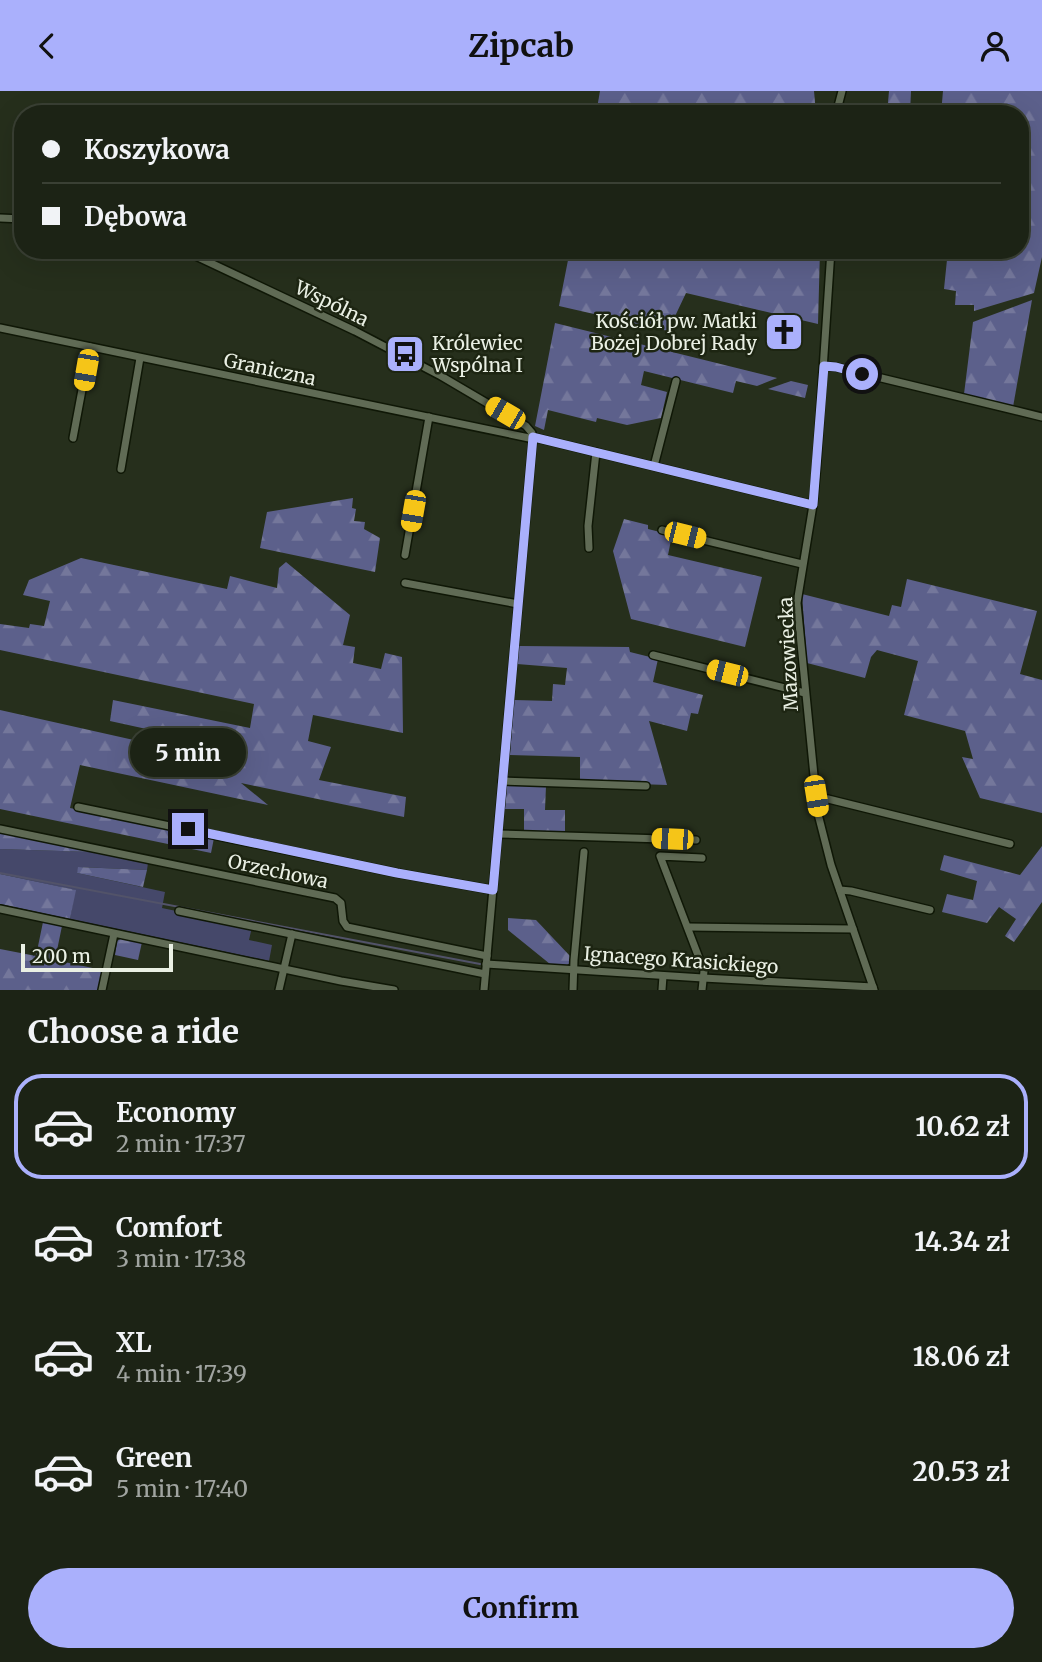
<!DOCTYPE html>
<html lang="en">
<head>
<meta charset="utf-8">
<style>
  body { margin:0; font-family:Merriweather,serif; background:#252b1e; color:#f1f3f6; height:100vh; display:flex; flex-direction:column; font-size:26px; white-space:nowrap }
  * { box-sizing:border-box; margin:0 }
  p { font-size:23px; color:#a0a4a0 }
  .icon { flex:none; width:38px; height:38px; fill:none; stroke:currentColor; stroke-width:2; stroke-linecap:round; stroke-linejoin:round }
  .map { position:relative; height:899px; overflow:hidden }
  .sheet { display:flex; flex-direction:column; background:#1c2315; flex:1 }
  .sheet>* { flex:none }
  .hud { position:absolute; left:14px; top:14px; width:1015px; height:154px; border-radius:28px; box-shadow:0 7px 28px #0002,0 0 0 2px #3a4034; display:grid; align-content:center; height:154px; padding:0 28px; background:#1c2315 }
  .scale { position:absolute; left:21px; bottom:18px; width:152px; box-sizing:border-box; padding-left:7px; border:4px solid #eaf0e4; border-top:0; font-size:19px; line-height:24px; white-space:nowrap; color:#eaf0e4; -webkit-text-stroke:5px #1d2512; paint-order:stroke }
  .end { position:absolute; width:32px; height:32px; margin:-16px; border:9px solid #aab0fc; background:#111; box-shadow:0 0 0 4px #111 }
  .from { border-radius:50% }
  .bubble { position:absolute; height:49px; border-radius:24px; background:#1c2315; box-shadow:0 7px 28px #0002,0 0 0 2px #3a4034; font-size:23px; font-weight:700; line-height:49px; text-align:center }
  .car { position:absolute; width:21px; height:42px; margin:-21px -10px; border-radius:9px; box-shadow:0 0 5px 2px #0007; background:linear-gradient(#f5c518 24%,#345 0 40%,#f5c518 0 76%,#345 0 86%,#f5c518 0) }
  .hud b { display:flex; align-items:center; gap:24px; height:66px; font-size:26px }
  .hud b+b { border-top:2px solid #3a4034 }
  .hud i { width:18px; height:18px; background:#f1f3f6 }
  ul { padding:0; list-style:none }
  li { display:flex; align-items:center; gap:21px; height:105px; margin:0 14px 10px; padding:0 14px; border:4px solid transparent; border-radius:28px }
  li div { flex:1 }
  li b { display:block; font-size:26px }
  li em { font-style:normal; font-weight:700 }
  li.selected { border-color:#aab0fc }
  li>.icon { width:63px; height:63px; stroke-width:1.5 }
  h2 { padding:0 28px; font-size:32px; line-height:84px }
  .cta { display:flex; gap:14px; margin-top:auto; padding:14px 28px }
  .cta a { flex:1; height:80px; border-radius:42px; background:#aab0fc; color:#111; font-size:28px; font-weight:700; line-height:80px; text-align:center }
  header { display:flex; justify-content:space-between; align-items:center; height:91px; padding:0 28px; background:#aab0fc; color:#111; font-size:32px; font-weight:700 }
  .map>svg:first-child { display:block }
  .grass { fill:#45486a }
  .forest { fill:url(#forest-firs) }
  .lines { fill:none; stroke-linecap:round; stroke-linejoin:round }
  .stream { stroke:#525369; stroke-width:2 }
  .minor-casing { stroke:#0f1706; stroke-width:10 }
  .minor { stroke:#606b55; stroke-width:7 }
  .route { stroke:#aab0fc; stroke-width:9 }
  .labels { text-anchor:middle; stroke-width:5; stroke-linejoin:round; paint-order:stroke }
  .street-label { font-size:19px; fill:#eaf0e4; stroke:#1d2512 }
  .poi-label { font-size:19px; fill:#eaf0e4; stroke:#1d2512; text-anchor:end }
</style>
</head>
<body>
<header><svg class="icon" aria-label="back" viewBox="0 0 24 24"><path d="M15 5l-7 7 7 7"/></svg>Zipcab<svg class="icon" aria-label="person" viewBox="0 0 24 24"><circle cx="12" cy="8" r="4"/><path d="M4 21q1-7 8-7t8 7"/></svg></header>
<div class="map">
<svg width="1042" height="899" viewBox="0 0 1042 899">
  <defs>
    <pattern id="forest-firs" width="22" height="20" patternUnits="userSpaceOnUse" patternTransform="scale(1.75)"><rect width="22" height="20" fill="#5c608b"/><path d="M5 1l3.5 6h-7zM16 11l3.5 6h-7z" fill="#74779b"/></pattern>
  </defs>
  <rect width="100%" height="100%" fill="#262f1c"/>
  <polygon class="grass" points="0,758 91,761 148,772 147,779 79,776 77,782 165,801 162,817 252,836 249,849 272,854 269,870 70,828 75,799 0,783"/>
  <g class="forest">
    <polygon points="600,0 814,0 816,23 596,23"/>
    <polygon points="889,0 911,0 910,23 887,23"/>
    <polygon points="943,0 1042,0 1042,166 1034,202 974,220 974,214 955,214 956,200 944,198 948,159 1020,159 1020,23 941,23"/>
    <polygon points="570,159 820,159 818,233 686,202 668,240 559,215"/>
    <polygon points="1032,209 1013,316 964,303 973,231"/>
    <polygon points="555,232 777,287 757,295 736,290 733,302 644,280 641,294 667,301 661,327 627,334 597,327 596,331 548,319 544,339 535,335"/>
    <polygon points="791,290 808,294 805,307 768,298"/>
    <polygon points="353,407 352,417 356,418 354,430 365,431 364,438 380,447 375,481 260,457 267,421"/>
    <polygon points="624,428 648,434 648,438 672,444 668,464 762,486 745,556 631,528 613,460"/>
    <polygon points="81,467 227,498 230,485 277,497 279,477 286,471 350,524 343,554 355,556 353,572 381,578 385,562 402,566 403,642 313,624 308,650 331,656 319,689 406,706 404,726 241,692 268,714 80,674 70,717 214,747 211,762 0,718 0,619 205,665 183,646 110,630 113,609 250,637 254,613 0,559 0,533 29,537 30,533 44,535 50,510 23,504 29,489"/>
    <polygon points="907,488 1037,520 1020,583 1042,589 1042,722 980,707 962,666 973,668 965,640 904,624 918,570 877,559 871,566 865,587 807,572 802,503 889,525 892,514 901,516"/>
    <polygon points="519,555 629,556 630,561 658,568 653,591 703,604 698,623 691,622 687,640 649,630 667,694 580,691 580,666 510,664 514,609 552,610 553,593 565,594 567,577 517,573"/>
    <polygon points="507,694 546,695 545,719 565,719 565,742 524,741 524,718 505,718"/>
    <polygon points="0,741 91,761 0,758"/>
    <polygon points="1042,755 1042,811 1014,851 1005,845 1016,828 999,816 987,832 942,821 947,803 973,809 977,790 940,779 944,764 1020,784"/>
    <polygon points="78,776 147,779 143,796 77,782"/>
    <polygon points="0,783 76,799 70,828 0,813"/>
    <polygon points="508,827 536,829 570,865 570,872 567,874 550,873 508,839"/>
    <polygon points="43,831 62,835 55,869 102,879 98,899 0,899 0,858 36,865"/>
    <polygon points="122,847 142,851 138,869 115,864 117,850"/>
  </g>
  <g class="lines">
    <polyline class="stream" points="0,782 480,873"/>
    <g class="minor-casing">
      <g id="minor">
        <polyline points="836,23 842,0"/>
        <polyline points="0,127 23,128"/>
        <polyline points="183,159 355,240 441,285 526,335 532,342 533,346"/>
        <polyline points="831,159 816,384 813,414 797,512 816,705 818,723 831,774 874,899"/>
        <polyline points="0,237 529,347 533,346 813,414"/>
        <polyline points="824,275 836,276 1042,326"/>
        <polyline points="73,347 90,256"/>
        <polyline points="654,375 676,290"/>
        <polyline points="121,378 140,267"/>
        <polyline points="662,439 802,473"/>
        <polyline points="589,457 588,435 596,361"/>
        <polyline points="405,464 429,326"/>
        <polyline points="405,492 518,513"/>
        <polyline points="653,564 805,602"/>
        <polyline points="502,690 646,695"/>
        <polyline points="816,705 1010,753"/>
        <polyline points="78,716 397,782 493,799"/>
        <polyline points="0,738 335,807 341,812 343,830 347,836 487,865"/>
        <polyline points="498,743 696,749"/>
        <polyline points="840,799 851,800 930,819"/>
        <polyline points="0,818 341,890 394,899"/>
        <polyline points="179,820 485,883"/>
        <polyline points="688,836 853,838"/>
        <polyline points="486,873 703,887 873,896"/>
        <polyline points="102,899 114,843"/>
        <polyline points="279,899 292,843"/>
        <polyline points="484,899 533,346"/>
        <polyline points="573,899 574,869 584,761"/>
        <polyline points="662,899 663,885"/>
        <polyline points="702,899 704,880 660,765 702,767"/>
      </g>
    </g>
    <use href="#minor" class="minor"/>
  </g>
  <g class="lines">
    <polyline class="route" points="188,738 397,782 493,799 533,346 813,414 824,275 836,276 862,283"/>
  </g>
  <defs>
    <g id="church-square" transform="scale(2.0125)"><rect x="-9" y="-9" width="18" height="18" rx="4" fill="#aab0fc" stroke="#1d2512"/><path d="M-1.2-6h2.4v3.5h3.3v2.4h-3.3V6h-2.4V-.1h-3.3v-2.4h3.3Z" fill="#111"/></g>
    <g id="bus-square" transform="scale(2.0125)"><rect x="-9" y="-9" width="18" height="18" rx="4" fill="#aab0fc" stroke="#1d2512"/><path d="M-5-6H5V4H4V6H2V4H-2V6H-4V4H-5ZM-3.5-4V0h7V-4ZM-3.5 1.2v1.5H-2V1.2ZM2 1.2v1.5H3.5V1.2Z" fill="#111"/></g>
  </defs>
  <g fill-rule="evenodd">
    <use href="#church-square" x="784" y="241"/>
    <use href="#bus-square" x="405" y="263"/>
  </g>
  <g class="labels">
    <g class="street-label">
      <text transform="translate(332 212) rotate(26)" y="7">Wspólna</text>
      <text transform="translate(270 278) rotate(12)" y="7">Graniczna</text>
      <text transform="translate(788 563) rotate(-93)" y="7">Mazowiecka</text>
      <text transform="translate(278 780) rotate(12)" y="7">Orzechowa</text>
      <text transform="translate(681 869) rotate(4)" y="7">Ignacego Krasickiego</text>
    </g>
    <g class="poi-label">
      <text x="757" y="237">Kościół pw. Matki<tspan x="757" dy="22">Bożej Dobrej Rady</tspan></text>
      <text x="432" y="259" text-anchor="start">Królewiec<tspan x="432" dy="22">Wspólna I</tspan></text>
    </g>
  </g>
</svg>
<div class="scale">200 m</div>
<i class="end from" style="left:862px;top:283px"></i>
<i class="end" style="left:188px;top:738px"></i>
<div class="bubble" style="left:130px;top:637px;width:116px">5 min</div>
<i class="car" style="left:86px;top:279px;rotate:190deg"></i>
<i class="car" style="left:505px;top:322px;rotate:300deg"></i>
<i class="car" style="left:413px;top:420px;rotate:190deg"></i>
<i class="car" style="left:685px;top:444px;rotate:104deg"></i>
<i class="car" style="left:727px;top:582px;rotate:284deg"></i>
<i class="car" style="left:816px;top:705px;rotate:171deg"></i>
<i class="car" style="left:672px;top:748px;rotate:272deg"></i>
<div class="hud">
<b><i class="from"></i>Koszykowa</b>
<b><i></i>Dębowa</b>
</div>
</div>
<section class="sheet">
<h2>Choose a ride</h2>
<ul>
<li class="selected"><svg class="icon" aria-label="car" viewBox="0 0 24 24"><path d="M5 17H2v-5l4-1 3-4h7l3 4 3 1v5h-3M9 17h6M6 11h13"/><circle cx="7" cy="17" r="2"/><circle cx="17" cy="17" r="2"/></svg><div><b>Economy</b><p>2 min · 17:37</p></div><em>10.62 zł</em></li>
<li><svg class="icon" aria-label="car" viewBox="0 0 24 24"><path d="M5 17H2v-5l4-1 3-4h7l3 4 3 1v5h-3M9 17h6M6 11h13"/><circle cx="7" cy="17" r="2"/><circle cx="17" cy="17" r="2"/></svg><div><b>Comfort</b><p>3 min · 17:38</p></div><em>14.34 zł</em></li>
<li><svg class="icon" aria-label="car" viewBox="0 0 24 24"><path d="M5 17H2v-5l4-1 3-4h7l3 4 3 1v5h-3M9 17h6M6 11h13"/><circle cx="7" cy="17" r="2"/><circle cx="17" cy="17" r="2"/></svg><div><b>XL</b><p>4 min · 17:39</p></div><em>18.06 zł</em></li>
<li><svg class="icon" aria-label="car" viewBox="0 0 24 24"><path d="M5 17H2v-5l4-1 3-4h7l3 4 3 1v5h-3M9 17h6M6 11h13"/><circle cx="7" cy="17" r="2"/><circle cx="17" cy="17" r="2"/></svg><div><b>Green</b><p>5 min · 17:40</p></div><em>20.53 zł</em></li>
</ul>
<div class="cta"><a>Confirm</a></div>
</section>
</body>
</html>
